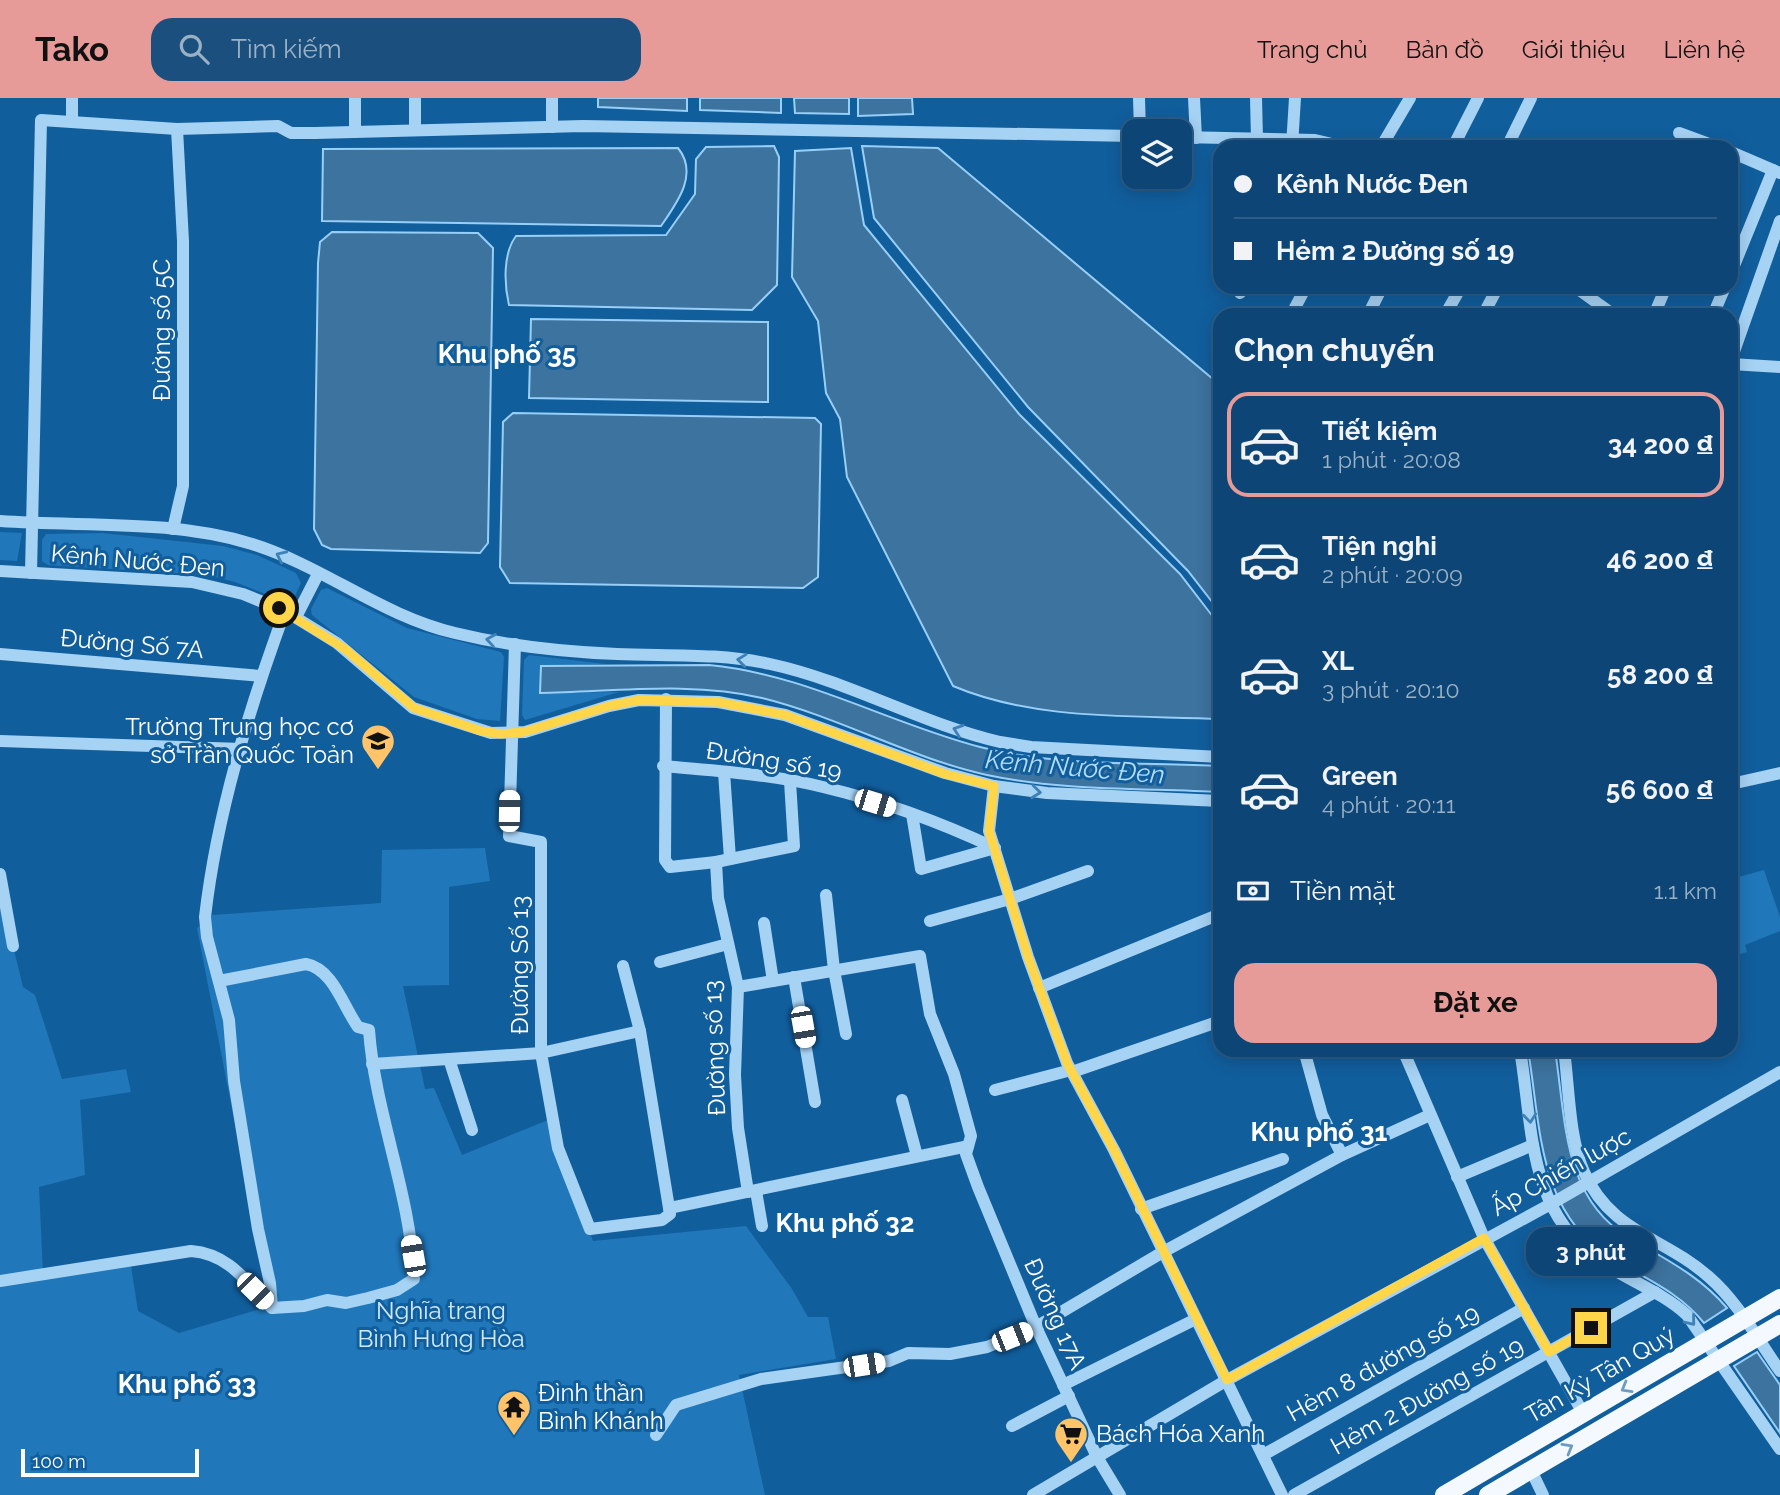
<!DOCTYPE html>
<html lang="vi">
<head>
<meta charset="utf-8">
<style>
  body { margin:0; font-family:Raleway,sans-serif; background:#1b507e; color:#f1f3f6; height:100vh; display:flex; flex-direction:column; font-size:26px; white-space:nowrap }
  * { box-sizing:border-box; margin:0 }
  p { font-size:23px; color:#9ab1c5 }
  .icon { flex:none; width:38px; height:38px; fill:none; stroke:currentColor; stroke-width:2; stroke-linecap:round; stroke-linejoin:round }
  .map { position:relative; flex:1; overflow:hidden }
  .panel { position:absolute; left:1213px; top:210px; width:525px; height:749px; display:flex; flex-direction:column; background:#0d4676; border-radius:21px; box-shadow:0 4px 18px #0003,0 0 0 2px #2d5e88 }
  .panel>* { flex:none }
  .hud { position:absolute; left:1213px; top:42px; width:525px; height:154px; border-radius:21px; box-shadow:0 4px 18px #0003,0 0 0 2px #2d5e88; display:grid; align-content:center; height:154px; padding:0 21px; background:#0d4676 }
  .buttons { position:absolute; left:1122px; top:21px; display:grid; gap:14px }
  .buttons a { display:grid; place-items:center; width:70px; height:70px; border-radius:14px; background:#0d4676; box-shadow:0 4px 18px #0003,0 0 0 2px #2d5e88; font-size:35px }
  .scale { position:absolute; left:21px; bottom:18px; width:178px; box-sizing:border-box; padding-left:7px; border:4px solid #fff; border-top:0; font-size:19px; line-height:24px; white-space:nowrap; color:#fff; -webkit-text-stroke:5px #115e9d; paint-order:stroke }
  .end { position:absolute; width:32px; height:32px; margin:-16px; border:9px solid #ffd54a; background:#111; box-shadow:0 0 0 4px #111 }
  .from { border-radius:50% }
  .bubble { position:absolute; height:49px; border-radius:21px; background:#0d4676; box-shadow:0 4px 18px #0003,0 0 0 2px #2d5e88; font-size:23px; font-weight:700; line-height:49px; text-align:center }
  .car { position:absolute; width:21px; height:42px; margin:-21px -10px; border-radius:9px; box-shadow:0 0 5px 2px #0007; background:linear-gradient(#fff 24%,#345 0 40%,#fff 0 76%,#345 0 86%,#fff 0) }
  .hud b { display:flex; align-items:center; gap:24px; height:66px; font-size:26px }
  .hud b+b { border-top:2px solid #2d5e88 }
  .hud i { width:18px; height:18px; background:#f1f3f6 }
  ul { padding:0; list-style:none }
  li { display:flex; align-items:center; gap:21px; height:105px; margin:0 14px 10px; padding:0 7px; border:4px solid transparent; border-radius:21px }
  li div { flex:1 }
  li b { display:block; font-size:26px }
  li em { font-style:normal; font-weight:700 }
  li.current { border-color:#e69b98 }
  li>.icon { width:63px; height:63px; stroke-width:1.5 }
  h2 { padding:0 21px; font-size:32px; line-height:84px }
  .pay { display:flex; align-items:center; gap:18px; height:77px; padding:0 21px; font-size:26px }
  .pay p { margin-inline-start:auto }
  .cta { display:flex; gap:14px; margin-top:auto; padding:14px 21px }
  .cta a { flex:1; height:80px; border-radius:21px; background:#e69b98; color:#111; font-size:28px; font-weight:700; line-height:80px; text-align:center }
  header { display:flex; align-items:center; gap:42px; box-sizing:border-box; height:98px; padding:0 35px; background:#e69b98; color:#111 }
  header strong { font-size:33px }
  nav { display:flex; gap:38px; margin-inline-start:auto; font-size:24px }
  .search { width:490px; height:63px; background:#1b507e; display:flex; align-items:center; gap:18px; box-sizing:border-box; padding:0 24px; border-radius:21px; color:#9ab1c5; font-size:26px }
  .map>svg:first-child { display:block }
  .green { fill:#2077ba }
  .water { fill:#3d739f; stroke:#98cff8; stroke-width:2 }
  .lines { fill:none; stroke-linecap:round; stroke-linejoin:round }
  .minor { stroke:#a6d2f4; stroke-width:12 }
  .major { stroke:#f4f9ff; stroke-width:18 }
  .oneway { stroke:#3e81b7 }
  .oneway2 { stroke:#6c9cc4 }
  .route { stroke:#ffd54a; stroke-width:9 }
  .labels { text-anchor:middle; stroke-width:6; stroke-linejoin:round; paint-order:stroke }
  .street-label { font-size:24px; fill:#fff; stroke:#115e9d }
  .poi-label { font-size:24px; fill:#fff; stroke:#115e9d; text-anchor:start }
  .park-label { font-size:24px; fill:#cfe9fe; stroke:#115e9d }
  .neighbourhood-label { font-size:26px; font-weight:bold; fill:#fff; stroke:#115e9d }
  .water-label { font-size:26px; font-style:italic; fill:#b3dcfb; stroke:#115e9d }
</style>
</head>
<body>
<header>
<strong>Tako</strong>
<div class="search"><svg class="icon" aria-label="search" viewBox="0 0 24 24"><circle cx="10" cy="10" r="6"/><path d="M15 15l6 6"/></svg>Tìm kiếm</div>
<nav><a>Trang chủ</a><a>Bản đồ</a><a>Giới thiệu</a><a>Liên hệ</a></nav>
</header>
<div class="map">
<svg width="1780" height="1397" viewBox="0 0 1780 1397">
  <rect width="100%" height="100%" fill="#115e9d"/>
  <g class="green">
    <polygon points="0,434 22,435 17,463 0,462"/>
    <polygon points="103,435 223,448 257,457 296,475 301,485 293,502 288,505 235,484 207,477 48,467 42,463 42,442 46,436"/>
    <polygon points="327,490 407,530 501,554 504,559 500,623 477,621 414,599 312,517 311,511 321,492"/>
    <polygon points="529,557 606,566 541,568 540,595 619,594 525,622 522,617 524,562"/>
    <polygon points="485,750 490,783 449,789 449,887 403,888 425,991 434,990 462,1057 548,1022 593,1143 746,1128 792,1191 808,1219 828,1219 836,1261 739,1277 765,1397 0,1397 0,811 4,811 23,889 35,897 62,981 126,971 131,994 80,1002 85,1077 39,1089 43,1176 131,1168 138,1213 179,1235 270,1208 197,830 212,817 381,805 382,752"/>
    <polygon points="1764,772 1780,819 1780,833 1745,847 1747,854 1731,859 1731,781"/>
  </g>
  <g class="water">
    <polygon points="598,0 687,0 687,13 598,9"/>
    <polygon points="700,0 781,0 781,15 700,12"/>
    <polygon points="794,0 849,0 849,16 795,15"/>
    <polygon points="858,0 912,0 913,16 858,18"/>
    <path d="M774,48L779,59L777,187L752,212L509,207C504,186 503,155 516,138L666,137L695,96L696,61L706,49Z"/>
    <polygon points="862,48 938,50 1220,287 1220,514 1188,473 1028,309 874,120"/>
    <path d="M678,50C699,76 677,105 661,128L322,123L323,51Z"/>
    <path d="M851,50L864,127L1019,316L1180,476L1217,524L1220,621C1131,617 1036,623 953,588L847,379L840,321L826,295L818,223L792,179L795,53Z"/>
    <polygon points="332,134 478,135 493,150 488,445 480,455 331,451 322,447 314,431 318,165 320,144"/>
    <polygon points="531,221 768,224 768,304 529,300"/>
    <polygon points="513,315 815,320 821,326 818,479 803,490 510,485 500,469 503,324"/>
    <path d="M709,567C805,576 888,625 980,649C1056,669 1141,664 1220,668V694C1143,690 1062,693 987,677C910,660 839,619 762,600C691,583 612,594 540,595L541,568Z"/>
    <path d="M1528,952H1555C1566,1020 1562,1099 1628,1139C1665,1161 1699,1177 1727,1210L1704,1225C1679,1194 1646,1181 1613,1161C1537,1116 1541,1028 1528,952Z"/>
    <polygon points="1757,1254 1780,1287 1780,1335 1734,1268"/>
  </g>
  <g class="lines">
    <g class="minor">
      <polyline points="72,0 72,23"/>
      <polyline points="355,0 355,34"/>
      <polyline points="552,0 552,29"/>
      <polyline points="1139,0 1140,33"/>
      <polyline points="1194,0 1196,40"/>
      <polyline points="1256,0 1257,41"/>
      <polyline points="415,32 415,0"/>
      <polyline points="1679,35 1717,49"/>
      <polyline points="1180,39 1315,42 1345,49"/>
      <polyline points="1292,48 1295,0"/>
      <polyline points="1381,49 1410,0"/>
      <polyline points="1453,49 1478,0"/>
      <polyline points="1507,49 1531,0"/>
      <polyline points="1731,54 1780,75"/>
      <polyline points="1731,175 1773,72"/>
      <polyline points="1575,189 1614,217"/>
      <polyline points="1240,195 1242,189"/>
      <polyline points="1291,217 1306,189"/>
      <polyline points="1368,217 1382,189"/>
      <polyline points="1445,217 1461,189"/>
      <polyline points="1483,217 1498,189"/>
      <polyline points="1654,217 1666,189"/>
      <polyline points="1713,217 1725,189"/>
      <polyline points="1731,262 1780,123"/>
      <polyline points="1731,266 1780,269"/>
      <path d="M0,423C84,429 171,421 252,446C323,468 382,518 455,535C508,548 564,554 617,556C668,558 720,555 770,566C849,583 922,626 1000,644L1031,649L1220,659"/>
      <polyline points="173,431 183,388 183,143 177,31"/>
      <polyline points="0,473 192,484 243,496 285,513 337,545 413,610 491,635 525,634 609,608 639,602 718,604 785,617 945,675 994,688 1047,695 1220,703"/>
      <polyline points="31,475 41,22 177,31 278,28 291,35 315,35 583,28 1134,38"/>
      <polyline points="296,519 318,476"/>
      <polyline points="0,556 261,578"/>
      <polyline points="666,601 665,762 670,769 716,764 794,748 790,683"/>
      <polyline points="0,643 242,651"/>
      <path d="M663,668C716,673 771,676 823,689C882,703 940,724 995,750"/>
      <polyline points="724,674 730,761"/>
      <polyline points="1731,686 1780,675"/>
      <polyline points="994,688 989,733 1028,859 1067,965 1114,1052 1282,1397"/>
      <polyline points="912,716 921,771 995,750"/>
      <polyline points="716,764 718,800 738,889 735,977 738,1030 748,1094"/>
      <polyline points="0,776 13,848"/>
      <polyline points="826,797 834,872 846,936"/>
      <polyline points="930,823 1010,801 1088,773"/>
      <polyline points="764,825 773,883"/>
      <polyline points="660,864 728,846"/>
      <polyline points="623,868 640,933 669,1110 968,1048"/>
      <polyline points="794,879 815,1004"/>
      <polyline points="738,889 920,858 930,916 954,976 971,1038 966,1056 978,1089 1036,1229 1097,1359 1120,1397"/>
      <polyline points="1039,890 1220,816"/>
      <polyline points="640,933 541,955 558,1050 590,1131 662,1122 670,1116 669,1110"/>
      <polyline points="1304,952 1322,1017 1342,1057"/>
      <polyline points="1403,952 1484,1140 1583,1315"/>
      <path d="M1520,952C1533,1028 1527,1111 1597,1161C1626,1182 1661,1193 1687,1217L1780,1351"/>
      <path d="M1564,952C1569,988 1569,1041 1584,1074C1611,1135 1664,1139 1709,1179C1738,1204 1758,1242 1780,1273"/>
      <polyline points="449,961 472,1032"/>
      <polyline points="372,966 541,955 541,744 509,738 515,546"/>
      <polyline points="1072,974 1220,923"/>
      <polyline points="995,992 1071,972"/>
      <polyline points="902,1002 917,1058"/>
      <polyline points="1457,1079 1533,1047"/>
      <polyline points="756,1093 762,1128"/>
      <polyline points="1141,1111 1283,1061"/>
      <path d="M0,1183L191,1153C230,1156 247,1185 272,1210L304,1208L327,1202L346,1205L368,1200L397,1192L414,1181C411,1096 375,1016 369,932L358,929C343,908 333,871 306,866L219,883"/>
      <path d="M272,1210L270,1185L258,1131L234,983L229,922L207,839L205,819C217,715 249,611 285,513"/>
      <polyline points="1063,1287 1196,1221"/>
      <polyline points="1012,1328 1069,1298"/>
      <polyline points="656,1337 676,1307 761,1281 889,1263 908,1255 950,1256 987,1249 1036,1229 1163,1154 1342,1057 1430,1017"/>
      <polyline points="1263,1357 1524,1210"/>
      <polyline points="1531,1372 1543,1397"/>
      <polyline points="1033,1397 1227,1282 1549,1107 1780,974"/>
      <polyline points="1294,1397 1655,1194"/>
    </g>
    <g class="major">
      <polyline points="1444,1397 1780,1200"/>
      <polyline points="1488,1397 1780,1226"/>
    </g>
  </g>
  <defs><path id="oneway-chevron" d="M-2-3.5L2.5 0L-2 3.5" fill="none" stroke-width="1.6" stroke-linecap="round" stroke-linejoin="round" transform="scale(1.75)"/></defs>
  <g class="oneway">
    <use href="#oneway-chevron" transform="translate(281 458) rotate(-155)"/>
    <use href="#oneway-chevron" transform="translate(491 542) rotate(-171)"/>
    <use href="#oneway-chevron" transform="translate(742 562) rotate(-173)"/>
    <use href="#oneway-chevron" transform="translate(958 632) rotate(-161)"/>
    <use href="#oneway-chevron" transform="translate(1036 694) rotate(6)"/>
    <use href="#oneway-chevron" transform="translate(1530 1020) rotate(84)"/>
    <use href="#oneway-chevron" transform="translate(1691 1223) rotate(51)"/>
  </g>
  <g class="oneway2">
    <use href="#oneway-chevron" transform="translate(1626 1290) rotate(150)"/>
    <use href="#oneway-chevron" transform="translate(1568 1350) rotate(-30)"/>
  </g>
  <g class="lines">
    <polyline class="route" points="279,510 345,551 414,610 481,633 501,636 524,634 609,608 639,602 718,604 785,617 945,676 994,688 989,733 1028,859 1067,965 1114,1052 1227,1282 1484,1140 1549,1254 1591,1230"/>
  </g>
  <defs>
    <g id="school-pin" transform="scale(1.75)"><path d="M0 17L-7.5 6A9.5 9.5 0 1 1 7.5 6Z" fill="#ffc36a" stroke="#115e9d"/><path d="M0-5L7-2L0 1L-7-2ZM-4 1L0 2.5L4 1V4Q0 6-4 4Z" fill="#111"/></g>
    <g id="temple-pin" transform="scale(1.75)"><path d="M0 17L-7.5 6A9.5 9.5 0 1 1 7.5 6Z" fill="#ffc36a" stroke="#115e9d"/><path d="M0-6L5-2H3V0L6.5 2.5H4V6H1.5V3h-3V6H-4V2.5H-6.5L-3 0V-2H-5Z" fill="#111"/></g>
    <g id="supermarket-pin" transform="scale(1.75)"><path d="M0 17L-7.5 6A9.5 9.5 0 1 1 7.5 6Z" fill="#ffc36a" stroke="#115e9d"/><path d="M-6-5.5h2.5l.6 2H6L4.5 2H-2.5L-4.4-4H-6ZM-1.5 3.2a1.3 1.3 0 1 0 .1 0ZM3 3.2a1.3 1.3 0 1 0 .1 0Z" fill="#111"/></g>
  </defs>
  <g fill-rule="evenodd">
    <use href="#school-pin" x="378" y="643"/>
    <use href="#temple-pin" x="514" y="1309"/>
    <use href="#supermarket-pin" x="1071" y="1336"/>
  </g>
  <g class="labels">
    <g class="street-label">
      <text transform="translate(162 232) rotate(-90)" y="8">Đường số 5C</text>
      <text transform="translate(138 463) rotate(5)" y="8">Kênh Nước Đen</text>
      <text transform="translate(132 546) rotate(5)" y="8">Đường Số 7A</text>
      <text transform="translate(774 663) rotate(9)" y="8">Đường số 19</text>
      <text transform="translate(520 867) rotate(-90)" y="8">Đường Số 13</text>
      <text transform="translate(715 950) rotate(-92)" y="8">Đường số 13</text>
      <text transform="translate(1561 1074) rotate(-29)" y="8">Ấp Chiến lược</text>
      <text transform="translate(1055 1216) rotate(66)" y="8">Đường 17A</text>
      <text transform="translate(1383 1265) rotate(-29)" y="8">Hẻm 8 đường số 19</text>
      <text transform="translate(1600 1277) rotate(-30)" y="8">Tân Kỳ Tân Quý</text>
      <text transform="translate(1427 1298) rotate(-29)" y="8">Hẻm 2 Đường số 19</text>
    </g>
    <g class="poi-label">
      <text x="354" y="637" text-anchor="end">Trường Trung học cơ<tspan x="354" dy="28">sở Trần Quốc Toản</tspan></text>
      <text x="538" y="1303">Đình thần<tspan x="538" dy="28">Bình Khánh</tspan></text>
      <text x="1096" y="1344">Bách Hóa Xanh</text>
    </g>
    <g class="park-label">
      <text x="441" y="1221">Nghĩa trang<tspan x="441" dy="28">Bình Hưng Hòa</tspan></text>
    </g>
    <g class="neighbourhood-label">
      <text x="507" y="265">Khu phố 35</text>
      <text x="1319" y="1043">Khu phố 31</text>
      <text x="845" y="1134">Khu phố 32</text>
      <text x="187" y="1295">Khu phố 33</text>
    </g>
    <g class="water-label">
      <text transform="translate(1075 669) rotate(5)" y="9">Kênh Nước Đen</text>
    </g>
  </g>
</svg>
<div class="buttons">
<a><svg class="icon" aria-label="layers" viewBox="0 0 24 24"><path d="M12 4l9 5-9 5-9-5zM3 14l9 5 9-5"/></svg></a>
</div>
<div class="scale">100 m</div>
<i class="end from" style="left:279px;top:510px"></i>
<i class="end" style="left:1591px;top:1230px"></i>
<div class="bubble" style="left:1526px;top:1129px;width:130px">3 phút</div>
<i class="car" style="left:875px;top:705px;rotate:107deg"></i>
<i class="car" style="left:509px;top:713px;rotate:1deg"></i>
<i class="car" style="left:803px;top:929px;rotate:170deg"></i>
<i class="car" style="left:413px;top:1158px;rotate:350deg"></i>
<i class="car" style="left:255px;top:1193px;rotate:135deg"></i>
<i class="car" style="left:1012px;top:1239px;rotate:68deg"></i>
<i class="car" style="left:864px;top:1267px;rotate:81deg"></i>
<div class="hud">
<b><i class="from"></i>Kênh Nước Đen</b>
<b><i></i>Hẻm 2 Đường số 19</b>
</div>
<section class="panel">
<h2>Chọn chuyến</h2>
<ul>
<li class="current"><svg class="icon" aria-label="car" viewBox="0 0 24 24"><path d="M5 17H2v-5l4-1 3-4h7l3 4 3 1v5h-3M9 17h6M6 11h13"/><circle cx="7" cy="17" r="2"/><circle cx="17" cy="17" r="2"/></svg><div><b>Tiết kiệm</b><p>1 phút · 20:08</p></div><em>34 200 ₫</em></li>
<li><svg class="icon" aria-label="car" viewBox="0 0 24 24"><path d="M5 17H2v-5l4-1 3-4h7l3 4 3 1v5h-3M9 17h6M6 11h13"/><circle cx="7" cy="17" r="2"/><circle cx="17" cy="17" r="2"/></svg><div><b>Tiện nghi</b><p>2 phút · 20:09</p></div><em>46 200 ₫</em></li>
<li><svg class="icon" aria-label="car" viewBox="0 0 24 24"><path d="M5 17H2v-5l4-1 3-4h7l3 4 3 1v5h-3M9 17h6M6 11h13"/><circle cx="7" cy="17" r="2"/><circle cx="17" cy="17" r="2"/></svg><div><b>XL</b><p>3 phút · 20:10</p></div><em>58 200 ₫</em></li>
<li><svg class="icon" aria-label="car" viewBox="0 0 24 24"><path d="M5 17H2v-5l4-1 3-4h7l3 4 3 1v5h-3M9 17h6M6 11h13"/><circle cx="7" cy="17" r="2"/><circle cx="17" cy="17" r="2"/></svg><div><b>Green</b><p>4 phút · 20:11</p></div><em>56 600 ₫</em></li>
</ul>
<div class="pay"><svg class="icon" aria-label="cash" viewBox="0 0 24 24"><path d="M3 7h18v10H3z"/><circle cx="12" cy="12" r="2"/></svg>Tiền mặt<p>1.1 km</p></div>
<div class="cta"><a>Đặt xe</a></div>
</section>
</div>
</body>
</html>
